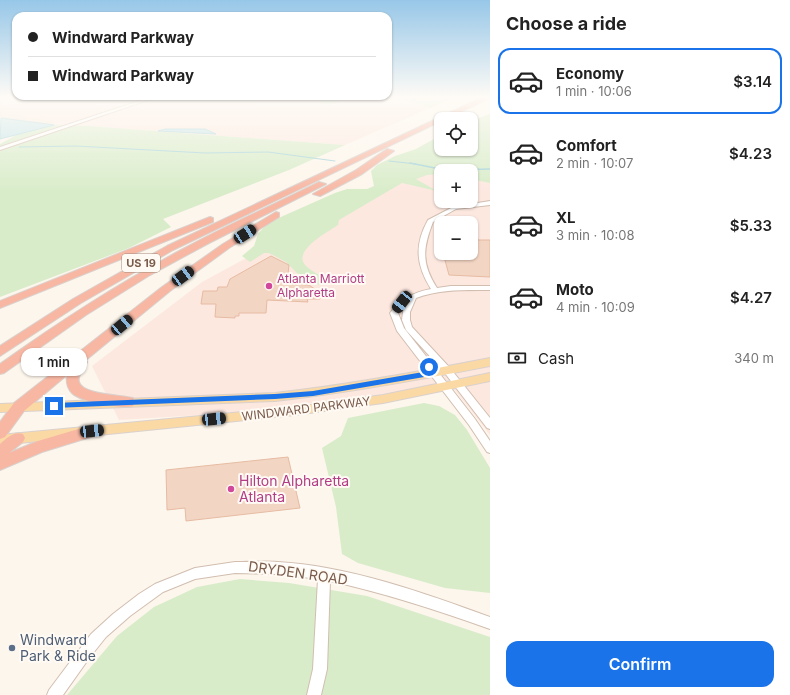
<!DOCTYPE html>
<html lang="en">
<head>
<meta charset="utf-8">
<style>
  body { margin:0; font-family:Inter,sans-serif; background:#f6f6f6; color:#222; height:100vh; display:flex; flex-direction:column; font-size:15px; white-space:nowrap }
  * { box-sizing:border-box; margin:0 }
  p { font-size:13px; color:#767676 }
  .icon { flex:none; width:22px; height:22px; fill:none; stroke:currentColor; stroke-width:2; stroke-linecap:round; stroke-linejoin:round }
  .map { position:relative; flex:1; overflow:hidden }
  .drawer { display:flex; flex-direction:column; background:#fff; width:300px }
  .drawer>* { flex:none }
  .guide { position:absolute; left:12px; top:12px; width:380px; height:88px; border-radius:12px; box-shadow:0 1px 3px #0004; display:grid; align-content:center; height:88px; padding:0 16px; background:#fff }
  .tools { position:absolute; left:434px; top:112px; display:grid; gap:8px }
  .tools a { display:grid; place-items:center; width:44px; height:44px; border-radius:8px; background:#fff; box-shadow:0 1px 3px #0004; font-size:20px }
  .end { position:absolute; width:18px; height:18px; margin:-9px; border:5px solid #1a73e8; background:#fff; box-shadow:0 0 0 2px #fff }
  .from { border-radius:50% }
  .bubble { position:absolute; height:28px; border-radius:12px; background:#fff; box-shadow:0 1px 3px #0004; font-size:13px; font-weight:600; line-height:28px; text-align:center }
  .car { position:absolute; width:12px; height:24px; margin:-12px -6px; border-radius:5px; box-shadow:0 0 3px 1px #0007; background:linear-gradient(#222 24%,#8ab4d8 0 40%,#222 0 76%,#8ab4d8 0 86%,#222 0) }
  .guide b { display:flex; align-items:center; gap:14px; height:38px; font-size:15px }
  .guide b+b { border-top:1px solid #e0e0e0 }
  .guide i { width:10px; height:10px; background:#222 }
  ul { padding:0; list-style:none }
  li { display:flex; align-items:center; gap:12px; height:66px; margin:0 8px 6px; padding:0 8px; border:2px solid transparent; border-radius:12px }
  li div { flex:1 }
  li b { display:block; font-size:15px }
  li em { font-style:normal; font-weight:600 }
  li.current { border-color:#1a73e8 }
  li>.icon { width:36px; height:36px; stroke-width:1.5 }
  h2 { padding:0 16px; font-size:18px; line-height:48px }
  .pay { display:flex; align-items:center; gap:10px; height:44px; padding:0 16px; font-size:15px }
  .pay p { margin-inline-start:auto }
  .primary-button { display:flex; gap:8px; margin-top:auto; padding:8px 16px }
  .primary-button a { flex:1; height:46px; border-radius:12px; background:#1a73e8; color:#fff; font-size:16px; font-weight:600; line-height:46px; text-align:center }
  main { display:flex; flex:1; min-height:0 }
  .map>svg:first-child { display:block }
  .residential { fill:#f5e8da }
  .commercial { fill:#fde8e0; fill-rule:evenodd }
  .green { fill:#d8ecc9 }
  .water { fill:#bfe3e8; stroke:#a5d3da }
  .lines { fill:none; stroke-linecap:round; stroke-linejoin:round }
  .stream-far1 { stroke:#a5d3da; stroke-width:1 }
  .stream { stroke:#a5d3da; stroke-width:1.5 }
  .building { fill:#f3d5c3; stroke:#e6bba3 }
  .minor-casing { stroke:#d1beb0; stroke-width:2 }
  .major-casing { stroke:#dad1cd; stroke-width:2 }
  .highway-casing { stroke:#dad1cd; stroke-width:2 }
  .minor { fill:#fff; fill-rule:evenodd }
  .major { fill:#fbd9a5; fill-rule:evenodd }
  .highway { fill:#f7b7a3; fill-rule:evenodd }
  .route { fill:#1a73e8 }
  .hotel-dot { fill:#d1479c; stroke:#fffaf3; stroke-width:1.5 }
  .service-dot { fill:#5c6f8a; stroke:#fffaf3; stroke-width:1.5 }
  .labels { text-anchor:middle; stroke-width:4; stroke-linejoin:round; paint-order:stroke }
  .shield { fill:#fffaf3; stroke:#a28b7f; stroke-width:1 }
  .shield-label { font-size:11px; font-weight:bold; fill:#7a5c4d }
  .hotel-label { font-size:12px; fill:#b23c85; stroke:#fffaf3; text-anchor:start }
  .street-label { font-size:12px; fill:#7a5c4d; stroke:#fffaf3 }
  .near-hotel-label { font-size:14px; fill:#b23c85; stroke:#fffaf3; text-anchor:start }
  .near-street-label { font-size:14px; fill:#7a5c4d; stroke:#fffaf3 }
  .near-service-label { font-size:14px; fill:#4e5e75; stroke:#fffaf3; text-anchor:start }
</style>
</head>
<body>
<main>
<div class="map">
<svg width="490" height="695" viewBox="0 0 490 695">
  <rect width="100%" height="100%" fill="#fdf6ec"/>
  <polygon class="residential" points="0,96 8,96 50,110 54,125 1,118 0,124"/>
  <g class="commercial">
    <polygon points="4,96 391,96 430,108 345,145 88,126 54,125 52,121 2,113"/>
    <path d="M427,160L441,171V201H471V172L490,176V435L449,383L417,390L235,413L119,420L92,366L202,282ZM441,223H471V253H441Z"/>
  </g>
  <g class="green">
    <polygon points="322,96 341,96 346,99 329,105 319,102"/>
    <polygon points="391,96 457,96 430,108"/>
    <path d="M490,114V183L471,179V171H441V174L427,175L416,179L437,191L402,183L339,220L338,225C328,232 291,251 306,266C311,271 320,275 327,279L319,285L297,273L286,262L269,253H264L250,262L242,256L254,246L258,234L264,227L274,220L335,193L347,189H367L374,186L371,171L377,165L395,156L416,149L441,135V149H471V121Z"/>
    <polygon points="54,125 88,126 345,145 289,170 163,219 171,227 129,248 0,297 0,144 18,134"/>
    <polygon points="424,403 439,406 455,415 467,430 490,468 490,593 445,588 358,563 342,554 336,507 322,448 341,436 348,418"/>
    <polygon points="240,579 289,583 367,596 490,637 490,695 67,695 117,636 154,607 197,587"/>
  </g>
  <g class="water">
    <polygon points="1,118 47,124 54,125 0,139"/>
    <polygon points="165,129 205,129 216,134 158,131"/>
  </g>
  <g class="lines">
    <g class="stream-far1">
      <polyline points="19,147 76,146 205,153 268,152 335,161"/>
      <polyline points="389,161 416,164"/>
    </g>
    <g class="stream">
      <polyline points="410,163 445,170"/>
      <polyline points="453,170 490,169"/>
    </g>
  </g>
  <g class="building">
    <polygon points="471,233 476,233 478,240 490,240 490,277 449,275 443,253 471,253"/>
    <polygon points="271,256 289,265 287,284 309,285 319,292 320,299 307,299 308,302 267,300 266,313 239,313 239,316 235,316 235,318 215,317 216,304 201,304 203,291 217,291 218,287 227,287 230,279"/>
    <polygon points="288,457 300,508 186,521 185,508 167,510 166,470"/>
  </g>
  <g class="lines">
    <g class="minor-casing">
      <g id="minor">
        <polygon points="154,96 160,96 0,150 0,147"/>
        <path d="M490,201V205L456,209L433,222C423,248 421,263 437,288L451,286H490V290C465,290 440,289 416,298L410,312V320L412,327L450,368L490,418V429L487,428L444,372L406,330L402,320L403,312L405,306L398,313L404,328L475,419L490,441V453L487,452L469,425L397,331L390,313C401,299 414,292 431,289C416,265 414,245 428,220L453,207Z"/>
        <path d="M235,562C249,562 264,561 278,562C349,566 424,593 490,617V629C437,610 385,593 330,581L327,669L321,695H307L313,669L318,579L279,574L235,573L195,579L163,592L130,616L106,637L90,657L63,695H47L49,690L91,634L113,614L139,594L155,584L195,568Z"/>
      </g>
    </g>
    <g class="major-casing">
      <g id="major">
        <path d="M490,358V366C418,380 348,393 275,401L0,412V404L275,393C347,385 418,372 490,358Z"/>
        <polygon points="490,373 490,381 383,403 295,415 0,445 0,435 295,407 383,395"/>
      </g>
    </g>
    <g class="highway-casing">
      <g id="highway">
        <polygon points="485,96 490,96 490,98 446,119 441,119 441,121 173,250 81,303 0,356 0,346 73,299 167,246"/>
        <polygon points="387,149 394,151 362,174 320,196 313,194 356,170"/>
        <path d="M319,182L326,184L209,243L150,275L86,315L4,373L0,374V364C59,322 119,283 183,249C227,225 274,205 319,182Z"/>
        <path d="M276,212L279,213V217L229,248L170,291L86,360L87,362C84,368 77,375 79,382C82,395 122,395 133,398L135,402L133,406C121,409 81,402 72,393C67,388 66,382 67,375L24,411L5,437L0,439V422L14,403L162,287L223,244Z"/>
        <polygon points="210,217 213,218 213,222 0,308 0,301"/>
        <path d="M92,425L97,427L99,431L97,435L42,452L0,470V444C7,438 14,431 23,434L25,438L23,442L9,453L38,441Z"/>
      </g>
    </g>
    <use href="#minor" class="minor"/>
    <use href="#major" class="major"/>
    <use href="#highway" class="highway"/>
  </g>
  <linearGradient id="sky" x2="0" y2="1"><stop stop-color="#97c7e8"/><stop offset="0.5" stop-color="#fefbf6"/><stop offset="1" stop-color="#fefbf6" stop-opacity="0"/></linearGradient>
  <rect width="490" height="193" fill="url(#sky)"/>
  <polygon class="route" points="429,364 436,371 436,375 313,396 275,399 54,408 51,406 54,403 275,394 313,391 429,371 426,367"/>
  <g class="hotel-dot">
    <circle cx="269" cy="286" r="4"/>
    <circle cx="231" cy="489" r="4"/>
  </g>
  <circle class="service-dot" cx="12" cy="648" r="4"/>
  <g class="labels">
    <rect class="shield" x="122" y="254" width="38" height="18" rx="3"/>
    <g class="shield-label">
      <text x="141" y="267">US 19</text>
    </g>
    <g class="hotel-label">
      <text x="277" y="283">Atlanta Marriott<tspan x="277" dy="14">Alpharetta</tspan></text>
    </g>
    <g class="street-label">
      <text transform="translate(306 409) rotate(-7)" y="4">WINDWARD PARKWAY</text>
    </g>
    <g class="near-hotel-label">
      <text x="239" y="486">Hilton Alpharetta<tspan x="239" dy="16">Atlanta</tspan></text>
    </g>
    <g class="near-street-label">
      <text transform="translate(298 573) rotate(8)" y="5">DRYDEN ROAD</text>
    </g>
    <g class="near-service-label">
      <text x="20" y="645">Windward<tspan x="20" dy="16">Park &amp; Ride</tspan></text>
    </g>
  </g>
</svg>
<div class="tools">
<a><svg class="icon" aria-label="locate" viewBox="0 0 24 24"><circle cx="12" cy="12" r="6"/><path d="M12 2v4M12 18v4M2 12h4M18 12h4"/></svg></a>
<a>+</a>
<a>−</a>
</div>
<i class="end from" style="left:429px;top:367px"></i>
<i class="end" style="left:54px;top:406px"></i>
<div class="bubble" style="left:21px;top:348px;width:66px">1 min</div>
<i class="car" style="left:245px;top:234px;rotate:57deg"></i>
<i class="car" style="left:183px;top:276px;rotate:54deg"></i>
<i class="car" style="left:402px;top:302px;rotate:218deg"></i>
<i class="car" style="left:122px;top:325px;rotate:50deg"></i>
<i class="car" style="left:214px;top:419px;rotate:84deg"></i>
<i class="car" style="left:92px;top:431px;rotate:84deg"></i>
<div class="guide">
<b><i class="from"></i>Windward Parkway</b>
<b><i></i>Windward Parkway</b>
</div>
</div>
<section class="drawer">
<h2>Choose a ride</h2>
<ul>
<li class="current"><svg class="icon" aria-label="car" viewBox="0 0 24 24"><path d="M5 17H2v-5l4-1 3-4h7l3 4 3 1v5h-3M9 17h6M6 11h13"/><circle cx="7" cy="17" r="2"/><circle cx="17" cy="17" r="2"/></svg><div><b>Economy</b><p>1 min · 10:06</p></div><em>$3.14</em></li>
<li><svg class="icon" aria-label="car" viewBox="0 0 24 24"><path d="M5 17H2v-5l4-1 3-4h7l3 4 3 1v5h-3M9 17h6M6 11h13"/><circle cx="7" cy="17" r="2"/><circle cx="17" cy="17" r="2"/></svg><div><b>Comfort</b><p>2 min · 10:07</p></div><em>$4.23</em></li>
<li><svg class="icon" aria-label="car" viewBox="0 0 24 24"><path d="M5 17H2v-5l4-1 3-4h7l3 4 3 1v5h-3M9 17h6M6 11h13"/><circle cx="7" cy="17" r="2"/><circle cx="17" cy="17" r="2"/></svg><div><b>XL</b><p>3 min · 10:08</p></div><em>$5.33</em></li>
<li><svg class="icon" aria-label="car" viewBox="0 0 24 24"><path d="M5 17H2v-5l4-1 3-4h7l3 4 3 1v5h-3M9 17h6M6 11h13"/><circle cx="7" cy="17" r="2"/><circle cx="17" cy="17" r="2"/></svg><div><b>Moto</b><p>4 min · 10:09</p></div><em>$4.27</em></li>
</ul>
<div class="pay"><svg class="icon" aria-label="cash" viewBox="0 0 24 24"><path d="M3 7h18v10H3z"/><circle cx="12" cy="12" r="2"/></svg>Cash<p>340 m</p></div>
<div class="primary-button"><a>Confirm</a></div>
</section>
</main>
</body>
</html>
